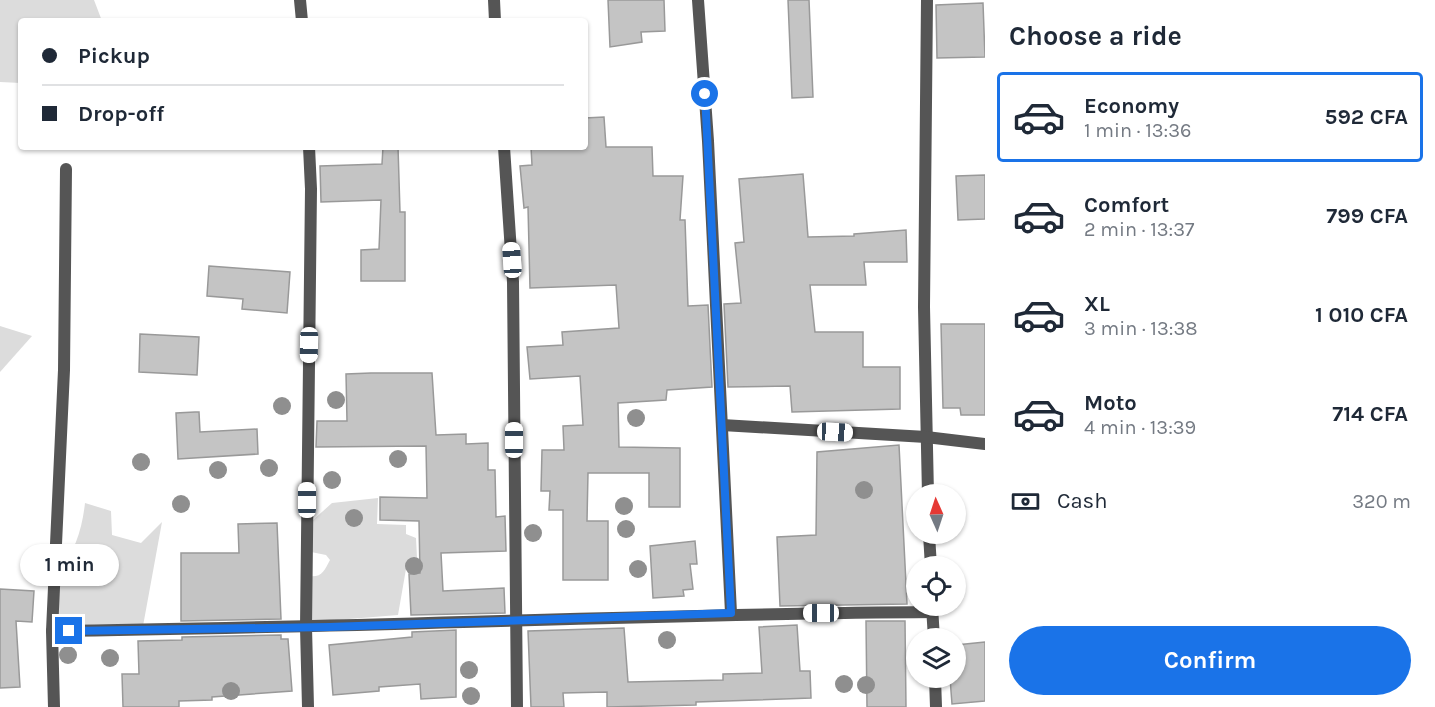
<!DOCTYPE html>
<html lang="en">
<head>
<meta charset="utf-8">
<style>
  body { margin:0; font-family:Karla,sans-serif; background:#f2f2f3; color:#1f2937; height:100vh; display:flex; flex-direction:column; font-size:22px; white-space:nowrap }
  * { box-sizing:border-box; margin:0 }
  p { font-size:20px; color:#747a83 }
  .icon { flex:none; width:33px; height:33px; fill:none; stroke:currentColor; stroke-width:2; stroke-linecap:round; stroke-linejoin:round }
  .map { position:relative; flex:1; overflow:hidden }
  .panel { display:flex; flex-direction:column; background:#fff; width:450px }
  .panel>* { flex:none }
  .banner { position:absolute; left:18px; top:18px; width:570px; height:132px; border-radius:6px; box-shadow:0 2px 4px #0004; display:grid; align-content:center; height:132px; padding:0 24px; background:#fff }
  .needle { width:39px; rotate:357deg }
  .fabs { position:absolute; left:906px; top:484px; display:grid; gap:12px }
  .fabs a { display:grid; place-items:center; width:60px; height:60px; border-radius:50%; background:#fff; box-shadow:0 2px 4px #0004; font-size:30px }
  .end { position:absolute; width:27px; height:27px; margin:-14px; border:8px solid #1a73e8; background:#fff; box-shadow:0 0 0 3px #fff }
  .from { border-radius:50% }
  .bubble { position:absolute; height:42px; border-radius:21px; background:#fff; box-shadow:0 2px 4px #0004; font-size:20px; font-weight:700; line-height:42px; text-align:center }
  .car { position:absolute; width:18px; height:36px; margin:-18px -9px; border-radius:8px; box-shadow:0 0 4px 2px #0007; background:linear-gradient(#fff 24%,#345 0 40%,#fff 0 76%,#345 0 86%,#fff 0) }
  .banner b { display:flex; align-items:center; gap:21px; height:57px; font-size:22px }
  .banner b+b { border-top:2px solid #e0e1e3 }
  .banner i { width:15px; height:15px; background:#1f2937 }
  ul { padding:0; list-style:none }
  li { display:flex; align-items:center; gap:18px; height:90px; margin:0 12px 9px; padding:0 12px; border:3px solid transparent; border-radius:6px }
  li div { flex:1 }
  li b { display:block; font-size:22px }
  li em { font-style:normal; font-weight:700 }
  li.selected { border-color:#1a73e8 }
  li>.icon { width:54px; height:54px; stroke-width:1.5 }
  h2 { padding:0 24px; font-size:27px; line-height:72px }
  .pay { display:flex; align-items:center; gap:15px; height:66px; padding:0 24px; font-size:22px }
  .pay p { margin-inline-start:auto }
  .cta { display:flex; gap:12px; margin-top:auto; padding:12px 24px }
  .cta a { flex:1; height:69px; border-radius:36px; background:#1a73e8; color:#fff; font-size:24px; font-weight:700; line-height:69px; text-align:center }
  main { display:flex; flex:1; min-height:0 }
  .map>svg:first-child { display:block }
  .green { fill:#dcdcdc }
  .building { fill:#c4c4c4; stroke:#999; stroke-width:1.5 }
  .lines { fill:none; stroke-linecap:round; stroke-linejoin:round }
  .minor { stroke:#555; stroke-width:12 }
  .tree { fill:#8f8f8f }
  .route { stroke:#1a73e8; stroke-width:8 }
</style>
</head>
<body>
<main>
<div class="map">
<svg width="985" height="707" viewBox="0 0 985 707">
  <rect width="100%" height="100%" fill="#fff"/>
  <g class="green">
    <polygon points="0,0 94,0 102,21 21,21 21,83 0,82"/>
    <polygon points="0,326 32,336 0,372"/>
    <path d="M378,498L377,524L406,525V534L416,538L417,558L406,569L398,615L312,622L308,576C322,578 324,571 330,560L326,555L311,552L312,521L332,503Z"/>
    <path d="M85,503L111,511L112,535L141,543L162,522L143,626L58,628L57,573C75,552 82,530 85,503Z"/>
  </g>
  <g class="building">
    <polygon points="608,0 664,0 665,31 641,32 642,42 610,47"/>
    <polygon points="788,0 809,0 813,97 792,98"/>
    <polygon points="983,3 985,57 937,58 936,5"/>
    <polygon points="604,117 606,147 652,147 653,176 683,176 680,220 685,220 688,306 708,305 712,387 667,390 666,400 618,403 619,447 680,448 680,507 649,507 649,473 588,473 587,521 608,521 608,580 563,580 563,510 549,510 550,491 541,491 542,450 564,450 563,426 583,425 580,376 530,379 527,347 563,345 562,332 619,328 616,285 530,288 528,207 524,208 520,166 532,165 531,147 585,147 585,118"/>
    <polygon points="383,147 398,147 400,212 405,212 405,281 361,281 361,250 379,249 381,200 321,202 320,166 382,164"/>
    <polygon points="803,174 808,237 854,236 854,234 906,230 907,262 864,262 866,285 810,285 815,332 863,332 863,367 900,367 900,409 792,412 790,386 728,387 724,304 741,303 735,243 744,242 739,179"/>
    <polygon points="985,175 985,219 958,220 956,176"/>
    <polygon points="209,266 290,272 287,313 242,309 243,299 207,296"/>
    <polygon points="941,324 985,324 985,415 961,415 960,408 943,408"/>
    <polygon points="140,334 199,337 197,375 139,372"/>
    <polygon points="371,373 432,373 436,435 466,434 466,444 488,443 488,470 495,470 496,517 505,516 506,551 441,553 443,591 504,588 505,613 411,615 409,574 420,573 419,521 380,520 380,497 427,498 426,446 316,447 317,421 347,421 346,374"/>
    <polygon points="195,412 199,412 200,432 257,429 258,454 178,459 176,413"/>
    <polygon points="899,445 907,604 780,606 777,537 816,535 817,452"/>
    <polygon points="277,523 281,619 181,621 181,553 239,553 238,524"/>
    <polygon points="695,541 697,564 690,564 693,589 683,590 684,596 653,598 650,546"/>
    <polygon points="0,589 34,591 32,622 16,621 20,687 0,688"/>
    <polygon points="866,621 905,621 906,707 867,707"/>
    <polygon points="797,625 800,671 810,671 811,698 696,702 696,705 607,707 607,692 563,693 564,707 531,707 528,631 624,628 628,682 723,680 723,674 762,673 759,627"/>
    <polygon points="456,630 456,697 421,699 420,684 379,687 379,691 333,695 329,645 412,637 412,632"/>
    <polygon points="281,635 281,639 288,639 292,691 212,697 212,700 179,701 179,707 123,707 122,674 139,674 138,641 182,640 182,637"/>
    <polygon points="985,642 985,701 952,704 950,678 956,678 956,645"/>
  </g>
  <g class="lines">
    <g class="minor">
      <polyline points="300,0 302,21"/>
      <polyline points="494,0 495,21"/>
      <polyline points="698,0 708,141 731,613"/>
      <polyline points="927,0 924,307 928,495"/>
      <polyline points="504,147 513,282 517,707"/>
      <polyline points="722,425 926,437 985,444"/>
      <polyline points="929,534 931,567"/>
      <polyline points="932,606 934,639"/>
      <path d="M52,631C346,628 639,614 933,612"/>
      <polyline points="935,678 936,707"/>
      <polyline points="54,707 52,631 64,370 66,169"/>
      <polyline points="308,707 306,627 311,189 309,147"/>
    </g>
  </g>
  <g class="tree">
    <circle cx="336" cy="400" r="9"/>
    <circle cx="282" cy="406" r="9"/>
    <circle cx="636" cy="418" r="9"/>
    <circle cx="398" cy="459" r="9"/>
    <circle cx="141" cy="462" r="9"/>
    <circle cx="269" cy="468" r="9"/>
    <circle cx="218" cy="470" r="9"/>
    <circle cx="332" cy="480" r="9"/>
    <circle cx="864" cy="490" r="9"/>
    <circle cx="181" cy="504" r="9"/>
    <circle cx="624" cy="506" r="9"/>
    <circle cx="354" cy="518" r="9"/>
    <circle cx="626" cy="529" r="9"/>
    <circle cx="533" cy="533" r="9"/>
    <circle cx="414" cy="566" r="9"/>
    <circle cx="638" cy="569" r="9"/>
    <circle cx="667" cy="640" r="9"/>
    <circle cx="68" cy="655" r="9"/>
    <circle cx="110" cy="658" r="9"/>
    <circle cx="469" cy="670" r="9"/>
    <circle cx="844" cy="684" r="9"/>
    <circle cx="866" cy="685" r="9"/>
    <circle cx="231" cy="691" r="9"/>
    <circle cx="471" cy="696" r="9"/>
  </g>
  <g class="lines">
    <polyline class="route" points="69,631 329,627 731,613 705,94"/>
  </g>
</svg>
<div class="fabs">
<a><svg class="needle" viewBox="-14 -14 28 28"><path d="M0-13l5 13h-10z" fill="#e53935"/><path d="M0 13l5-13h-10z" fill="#747a83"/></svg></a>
<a><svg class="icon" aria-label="locate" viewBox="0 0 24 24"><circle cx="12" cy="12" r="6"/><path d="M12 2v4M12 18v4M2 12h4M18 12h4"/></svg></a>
<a><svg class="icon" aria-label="layers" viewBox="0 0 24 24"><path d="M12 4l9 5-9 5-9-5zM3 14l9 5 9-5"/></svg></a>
</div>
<i class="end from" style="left:705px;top:94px"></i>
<i class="end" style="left:69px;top:631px"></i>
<div class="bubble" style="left:20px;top:544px;width:99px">1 min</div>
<i class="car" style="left:512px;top:260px;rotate:356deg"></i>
<i class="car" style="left:309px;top:345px;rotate:181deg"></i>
<i class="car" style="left:835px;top:432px;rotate:93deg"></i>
<i class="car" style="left:514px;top:440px;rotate:0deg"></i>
<i class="car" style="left:307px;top:500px;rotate:0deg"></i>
<i class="car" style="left:821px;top:613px;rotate:270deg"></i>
<div class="banner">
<b><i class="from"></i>Pickup</b>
<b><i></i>Drop-off</b>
</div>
</div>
<section class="panel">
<h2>Choose a ride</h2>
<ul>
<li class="selected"><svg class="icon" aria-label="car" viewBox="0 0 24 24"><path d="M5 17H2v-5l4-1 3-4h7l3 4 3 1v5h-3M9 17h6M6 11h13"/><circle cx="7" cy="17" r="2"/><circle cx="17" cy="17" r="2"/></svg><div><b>Economy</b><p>1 min · 13:36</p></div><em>592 CFA</em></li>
<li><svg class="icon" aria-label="car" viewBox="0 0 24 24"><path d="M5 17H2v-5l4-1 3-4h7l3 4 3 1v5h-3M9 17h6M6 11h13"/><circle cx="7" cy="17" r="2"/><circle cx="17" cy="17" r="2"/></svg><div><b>Comfort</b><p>2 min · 13:37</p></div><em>799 CFA</em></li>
<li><svg class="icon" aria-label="car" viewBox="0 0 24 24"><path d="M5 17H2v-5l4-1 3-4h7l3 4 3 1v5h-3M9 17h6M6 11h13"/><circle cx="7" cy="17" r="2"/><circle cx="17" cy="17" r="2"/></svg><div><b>XL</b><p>3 min · 13:38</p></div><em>1 010 CFA</em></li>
<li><svg class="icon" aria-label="car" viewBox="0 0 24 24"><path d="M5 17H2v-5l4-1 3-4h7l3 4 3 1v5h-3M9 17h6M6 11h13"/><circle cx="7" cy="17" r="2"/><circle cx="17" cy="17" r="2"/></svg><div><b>Moto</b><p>4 min · 13:39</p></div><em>714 CFA</em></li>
</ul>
<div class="pay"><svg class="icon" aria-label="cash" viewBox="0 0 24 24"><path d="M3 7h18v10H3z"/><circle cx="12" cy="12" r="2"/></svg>Cash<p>320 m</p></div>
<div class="cta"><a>Confirm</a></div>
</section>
</main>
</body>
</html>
